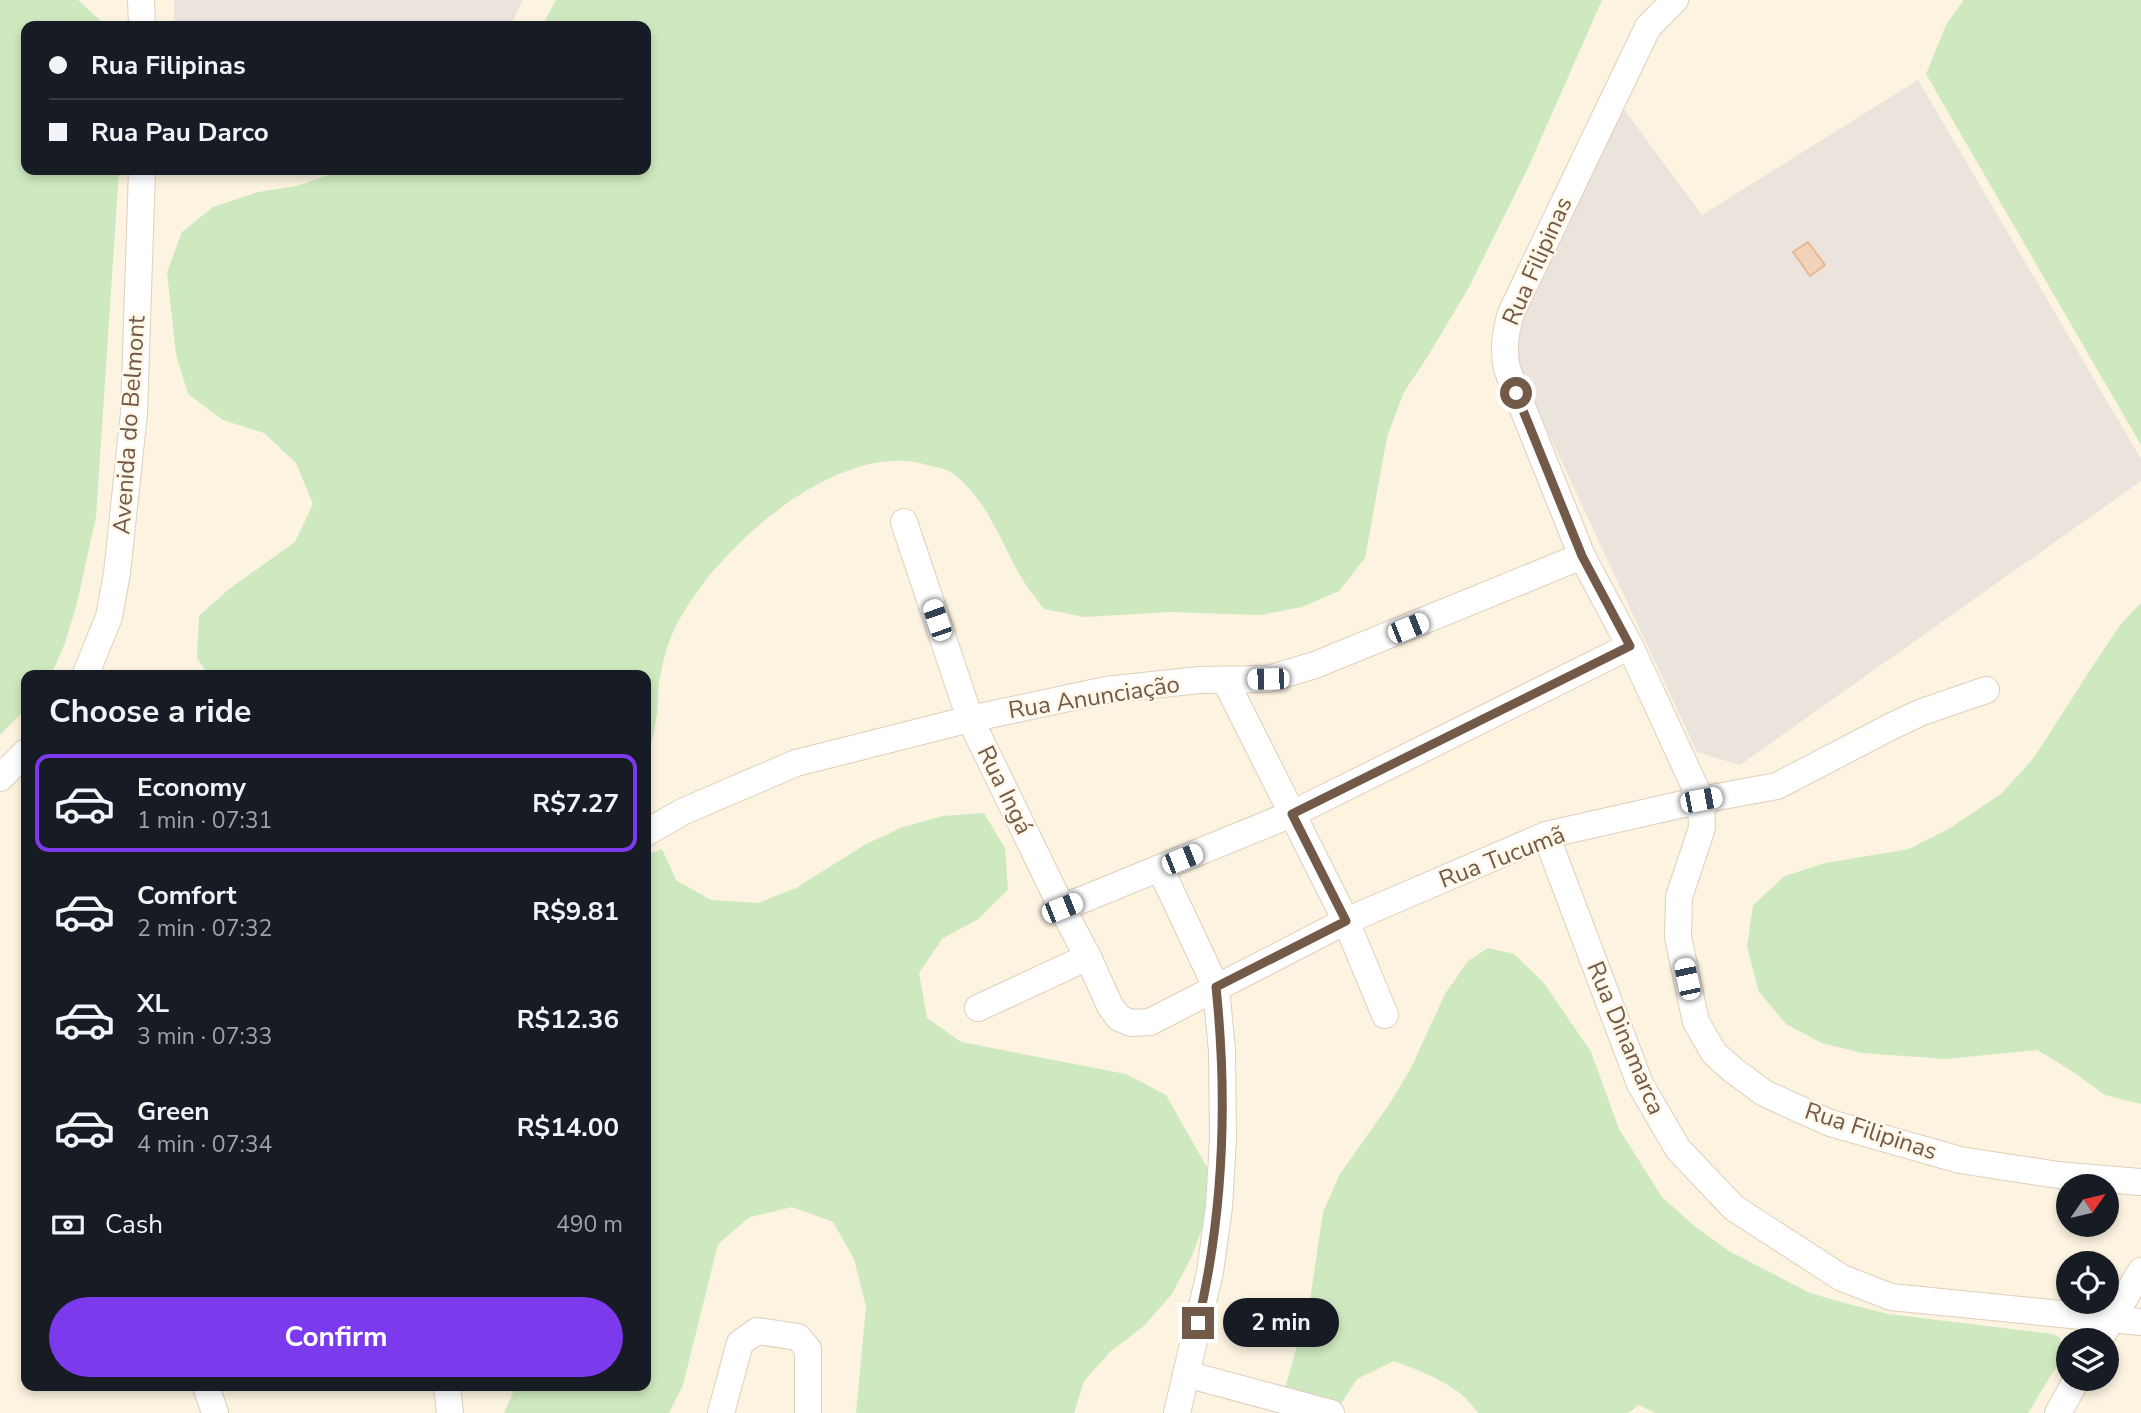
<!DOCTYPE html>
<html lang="en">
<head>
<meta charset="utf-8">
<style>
  body { margin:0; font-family:"Nunito Sans",sans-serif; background:#242831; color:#f1f3f6; height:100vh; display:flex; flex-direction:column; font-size:26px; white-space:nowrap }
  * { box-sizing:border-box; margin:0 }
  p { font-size:23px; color:#9ea1a6 }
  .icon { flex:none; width:38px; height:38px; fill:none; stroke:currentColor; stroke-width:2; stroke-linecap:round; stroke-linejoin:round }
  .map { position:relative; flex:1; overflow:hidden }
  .sheet { position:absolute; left:21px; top:670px; width:630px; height:721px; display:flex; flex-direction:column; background:#171b24; border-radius:14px; box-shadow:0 4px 10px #0003 }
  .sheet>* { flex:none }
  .hud { position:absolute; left:21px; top:21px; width:630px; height:154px; border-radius:14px; box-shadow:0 4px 10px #0003; display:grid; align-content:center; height:154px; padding:0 28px; background:#171b24 }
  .needle { width:46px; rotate:56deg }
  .fabs { position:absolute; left:2056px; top:1174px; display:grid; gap:14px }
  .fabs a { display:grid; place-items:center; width:63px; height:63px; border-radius:50%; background:#171b24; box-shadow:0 4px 10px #0003; font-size:35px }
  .end { position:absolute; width:32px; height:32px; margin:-16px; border:9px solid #735948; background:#fff; box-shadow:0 0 0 4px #fff }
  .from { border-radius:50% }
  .bubble { position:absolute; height:49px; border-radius:24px; background:#171b24; box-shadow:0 4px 10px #0003; font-size:23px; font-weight:700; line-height:49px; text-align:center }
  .car { position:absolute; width:21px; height:42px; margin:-21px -10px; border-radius:9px; box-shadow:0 0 5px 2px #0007; background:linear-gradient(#fff 24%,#345 0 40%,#fff 0 76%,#345 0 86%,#fff 0) }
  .hud b { display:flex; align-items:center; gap:24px; height:66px; font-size:26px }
  .hud b+b { border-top:2px solid #363941 }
  .hud i { width:18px; height:18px; background:#f1f3f6 }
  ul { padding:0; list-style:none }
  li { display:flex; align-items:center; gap:21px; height:98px; margin:0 14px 10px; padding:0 14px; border:4px solid transparent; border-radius:14px }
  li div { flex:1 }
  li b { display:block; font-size:26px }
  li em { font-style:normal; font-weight:700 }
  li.selected { border-color:#7c3aed }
  li>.icon { width:63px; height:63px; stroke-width:1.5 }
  h2 { padding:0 28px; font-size:32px; line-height:84px }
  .pay { display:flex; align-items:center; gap:18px; height:77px; padding:0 28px; font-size:26px }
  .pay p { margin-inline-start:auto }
  .primary-button { display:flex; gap:14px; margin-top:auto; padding:14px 28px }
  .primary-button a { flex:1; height:80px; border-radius:42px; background:#7c3aed; color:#fff; font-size:28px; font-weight:700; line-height:80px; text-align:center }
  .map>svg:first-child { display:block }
  .industrial { fill:#ebe4dc }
  .green { fill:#cee9bf }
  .building { fill:#f2d2b8; stroke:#e5b998; stroke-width:2 }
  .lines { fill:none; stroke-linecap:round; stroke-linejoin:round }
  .minor-casing { stroke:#e0cfbc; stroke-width:28 }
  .minor { stroke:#fff; stroke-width:26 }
  .route { stroke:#735948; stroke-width:9 }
  .labels { text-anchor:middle; stroke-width:5; stroke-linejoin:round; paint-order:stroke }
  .street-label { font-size:24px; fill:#735948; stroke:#fff7e7 }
</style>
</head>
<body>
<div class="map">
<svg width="2141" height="1413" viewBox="0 0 2141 1413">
  <rect width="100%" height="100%" fill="#fcf3e0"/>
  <g class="industrial">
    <polygon points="174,0 523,0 510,26 174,26"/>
    <polygon points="1918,80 2141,459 2141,481 1740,765 1697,752 1505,340 1623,108 1702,215"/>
  </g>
  <g class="green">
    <polygon points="0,0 78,0 106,26 26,26 26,170 119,170 96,517 77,603 65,643 51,675 26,676 26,709 0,735"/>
    <path d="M556,0H1602L1528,168L1469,287L1428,356L1404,392L1387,437L1365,558L1339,591L1302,607L1260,615L1169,612L1084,617L1044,609C1036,598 1026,586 1019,574C1000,539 986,498 952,473C946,469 935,467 927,465C836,437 704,557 671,637C666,649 662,665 660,678C657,692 659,706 656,720C654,734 650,748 646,761V676H209L197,658L199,616L229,589L295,542L313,504L296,463L264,433L223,420L188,394L176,354L167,272L182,232L213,207L258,192L297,186L343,170H646V26H542Z"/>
    <polygon points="1964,0 2141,0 2141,445 1926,74 1947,23"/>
    <polygon points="2141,603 2141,1104 2105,1095 2072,1071 2037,1050 1946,1059 1862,1053 1822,1043 1786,1024 1759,992 1747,947 1753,905 1785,876 1825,863 1909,849 1950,828 2002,793 2033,759 2098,658 2121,624"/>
    <polygon points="984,813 1005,848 1008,890 978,919 942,939 919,973 927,1018 961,1042 1126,1074 1166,1095 1209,1171 1208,1213 1192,1256 1172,1294 1144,1326 1111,1351 1084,1381 1074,1413 856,1413 866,1307 854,1259 833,1222 792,1207 750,1217 718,1244 683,1385 669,1413 504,1413 516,1386 646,1386 646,855 662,849 676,880 711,900 758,903 796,888 866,844 903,827 943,816"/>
    <path d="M1488,948L1514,954L1544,983L1591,1052L1619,1129L1662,1197L1693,1225L1729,1251L1810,1293L1848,1304L1888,1314L2053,1334L2059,1337L2064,1354L2028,1413H1655L1639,1405L1628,1413H1478C1459,1384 1425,1373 1394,1361L1357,1379L1335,1413H1278L1310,1300L1323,1212L1340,1174L1388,1106L1410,1070L1445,994L1468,961Z"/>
  </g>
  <polygon class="building" points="1808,242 1825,265 1810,276 1793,252"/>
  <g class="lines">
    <g class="minor-casing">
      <g id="minor">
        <polyline points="141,0 142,26"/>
        <path d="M1675,0L1648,27L1511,313C1505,334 1503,349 1507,369L1582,556L1630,646L1701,800L1702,828L1679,897L1678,937L1696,1022L1714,1053L1733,1070L1764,1093L1830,1123L1960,1160L2058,1175L2141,1182"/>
        <polyline points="904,522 970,719 1062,908 1088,957 1110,1006 1119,1018 1131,1023 1150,1022 1346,921 1546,835 1701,800 1777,786 1892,726 1922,712 1986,690"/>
        <polyline points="85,676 109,617 117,573 134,413 142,170"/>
        <polyline points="1225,680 1346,921 1385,1015"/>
        <polyline points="0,778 26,752"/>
        <polyline points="646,833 682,812 796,763 970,719 1106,690 1199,680 1268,679 1315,665 1582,556"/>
        <polyline points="1546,835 1640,1084 1678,1149 1734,1208 1842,1278 1891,1297 2141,1322"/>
        <polyline points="1160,868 1216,987 1222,1051 1223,1139 1219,1207 1210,1272 1177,1413"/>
        <polyline points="1062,908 1292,814 1630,646"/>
        <polyline points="978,1008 1088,957"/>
        <polyline points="2099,1340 2141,1271"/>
        <polyline points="1186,1374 1331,1413"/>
        <polyline points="206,1386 215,1413"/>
        <polyline points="447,1386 450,1413"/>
        <polyline points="721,1413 740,1343 757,1331 798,1337 808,1349 808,1413"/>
        <polyline points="2058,1413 2077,1379"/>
      </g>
    </g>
    <use href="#minor" class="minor"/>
  </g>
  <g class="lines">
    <path class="route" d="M1198,1323C1224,1211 1228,1102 1216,987L1346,921L1292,814L1630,646L1582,556L1516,393"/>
  </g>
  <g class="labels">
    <g class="street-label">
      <text transform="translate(1537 261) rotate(-66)" y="8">Rua Filipinas</text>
      <text transform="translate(129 425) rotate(-86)" y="8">Avenida do Belmont</text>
      <text transform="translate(1094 697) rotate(-9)" y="8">Rua Anunciação</text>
      <text transform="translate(1005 790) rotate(64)" y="8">Rua Ingá</text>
      <text transform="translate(1502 857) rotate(-21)" y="8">Rua Tucumã</text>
      <text transform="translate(1626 1038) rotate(67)" y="8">Rua Dinamarca</text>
      <text transform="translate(1871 1131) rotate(18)" y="8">Rua Filipinas</text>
    </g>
  </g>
</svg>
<div class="fabs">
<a><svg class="needle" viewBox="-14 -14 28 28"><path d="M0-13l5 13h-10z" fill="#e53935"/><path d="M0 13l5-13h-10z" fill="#9ea1a6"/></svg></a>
<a><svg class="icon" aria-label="locate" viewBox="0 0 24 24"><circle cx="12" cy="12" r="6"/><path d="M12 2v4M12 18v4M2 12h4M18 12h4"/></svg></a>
<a><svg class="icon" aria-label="layers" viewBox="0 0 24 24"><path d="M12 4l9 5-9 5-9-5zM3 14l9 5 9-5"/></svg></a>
</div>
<i class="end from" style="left:1516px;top:393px"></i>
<i class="end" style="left:1198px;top:1323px"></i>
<div class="bubble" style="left:1223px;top:1298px;width:116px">2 min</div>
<i class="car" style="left:937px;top:620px;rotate:341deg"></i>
<i class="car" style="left:1408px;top:628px;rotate:68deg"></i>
<i class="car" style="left:1268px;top:679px;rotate:269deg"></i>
<i class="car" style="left:1701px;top:800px;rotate:79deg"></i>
<i class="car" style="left:1182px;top:859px;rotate:68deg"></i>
<i class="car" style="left:1062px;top:908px;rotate:68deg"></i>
<i class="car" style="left:1687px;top:979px;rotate:348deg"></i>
<div class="hud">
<b><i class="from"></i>Rua Filipinas</b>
<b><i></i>Rua Pau Darco</b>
</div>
<section class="sheet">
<h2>Choose a ride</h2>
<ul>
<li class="selected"><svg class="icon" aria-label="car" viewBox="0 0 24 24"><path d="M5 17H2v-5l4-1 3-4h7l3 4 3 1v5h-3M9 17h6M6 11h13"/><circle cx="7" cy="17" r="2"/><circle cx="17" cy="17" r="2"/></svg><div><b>Economy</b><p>1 min · 07:31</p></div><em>R$7.27</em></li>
<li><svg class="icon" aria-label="car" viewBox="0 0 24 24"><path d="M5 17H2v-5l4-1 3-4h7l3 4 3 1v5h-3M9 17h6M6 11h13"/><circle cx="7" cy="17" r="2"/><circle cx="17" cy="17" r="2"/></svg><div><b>Comfort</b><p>2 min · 07:32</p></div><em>R$9.81</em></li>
<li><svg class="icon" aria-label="car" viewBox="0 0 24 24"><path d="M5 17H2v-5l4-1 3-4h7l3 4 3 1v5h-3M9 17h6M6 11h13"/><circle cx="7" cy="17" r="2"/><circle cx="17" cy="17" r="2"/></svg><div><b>XL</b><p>3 min · 07:33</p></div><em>R$12.36</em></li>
<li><svg class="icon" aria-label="car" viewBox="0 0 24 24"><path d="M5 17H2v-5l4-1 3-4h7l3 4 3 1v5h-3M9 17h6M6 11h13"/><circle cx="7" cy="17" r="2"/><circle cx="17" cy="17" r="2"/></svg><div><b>Green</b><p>4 min · 07:34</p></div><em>R$14.00</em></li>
</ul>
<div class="pay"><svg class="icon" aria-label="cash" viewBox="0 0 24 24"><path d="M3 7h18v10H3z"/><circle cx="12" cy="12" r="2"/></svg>Cash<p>490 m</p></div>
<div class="primary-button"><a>Confirm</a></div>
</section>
</div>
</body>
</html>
